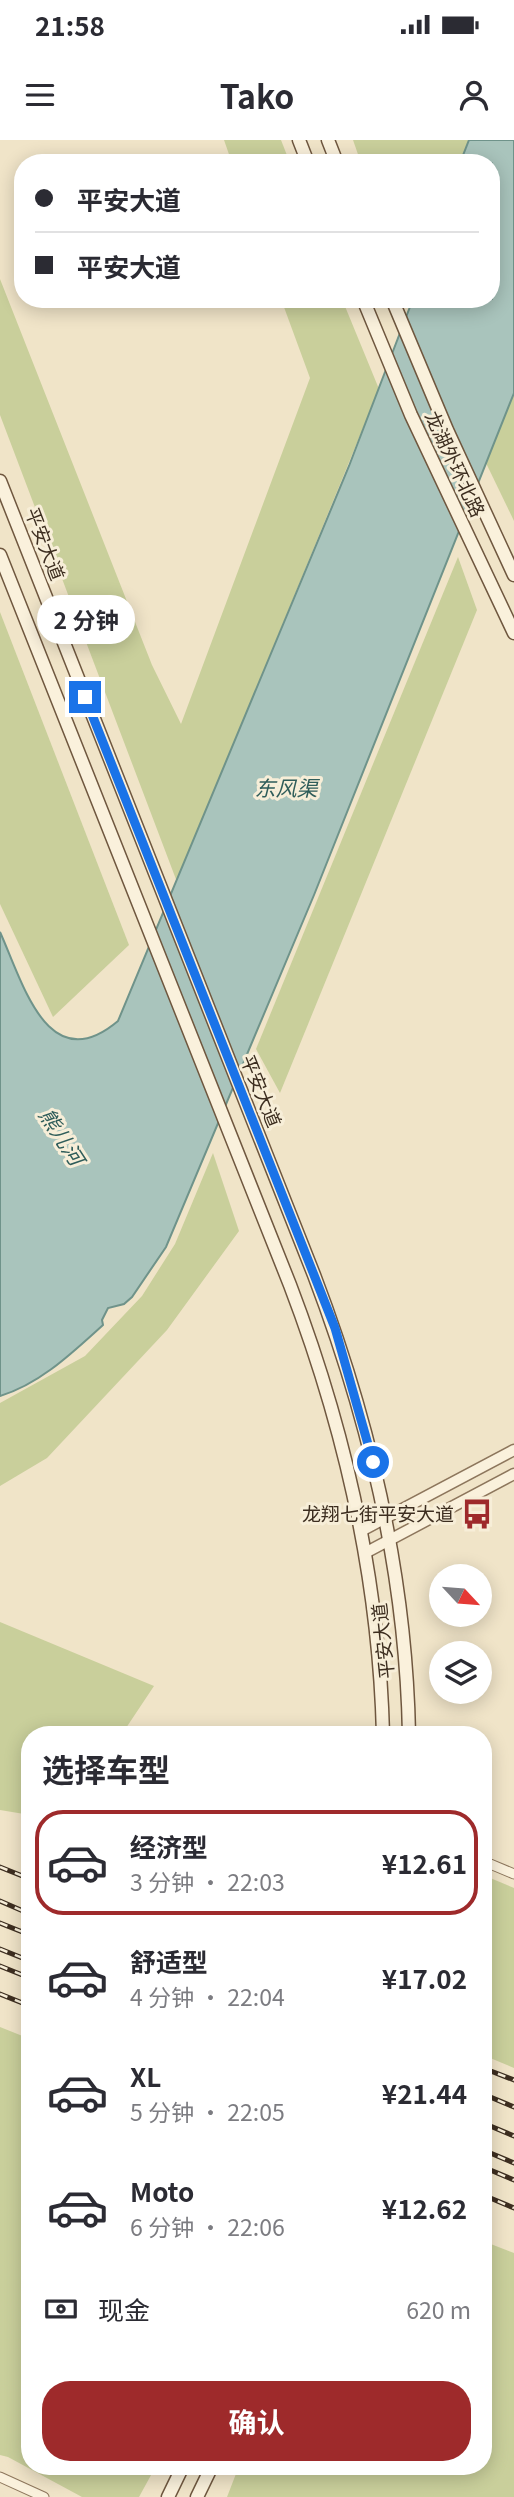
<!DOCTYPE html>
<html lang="zh">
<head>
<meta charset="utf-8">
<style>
  body { margin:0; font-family:Georgia,"Noto Sans SC",serif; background:#f7f7f7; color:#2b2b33; height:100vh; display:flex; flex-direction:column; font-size:26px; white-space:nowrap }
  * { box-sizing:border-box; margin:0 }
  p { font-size:23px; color:#7c7c81 }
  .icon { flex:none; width:38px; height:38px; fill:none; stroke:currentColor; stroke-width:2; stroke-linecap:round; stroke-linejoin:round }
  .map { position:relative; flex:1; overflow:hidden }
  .details { position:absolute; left:21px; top:1586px; width:471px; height:749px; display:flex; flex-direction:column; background:#fff; border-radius:28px; box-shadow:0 4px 18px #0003 }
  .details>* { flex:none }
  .hud { position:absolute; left:14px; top:14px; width:486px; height:154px; border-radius:28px; box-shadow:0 4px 18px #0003; display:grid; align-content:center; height:154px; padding:0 21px; background:#fff }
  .needle { width:46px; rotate:116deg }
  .controls { position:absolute; left:429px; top:1424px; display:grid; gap:14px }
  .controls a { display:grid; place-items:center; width:63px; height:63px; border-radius:50%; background:#fff; box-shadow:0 4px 18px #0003; font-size:35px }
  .end { position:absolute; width:32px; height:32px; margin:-16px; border:9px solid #1a73e8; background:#fff; box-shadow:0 0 0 4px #fff }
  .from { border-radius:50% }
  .bubble { position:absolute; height:49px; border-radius:24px; background:#fff; box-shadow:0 4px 18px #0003; font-size:23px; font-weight:700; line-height:49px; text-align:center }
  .hud b { display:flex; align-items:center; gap:24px; height:66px; font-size:26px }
  .hud b+b { border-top:2px solid #e1e1e2 }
  .hud i { width:18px; height:18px; background:#2b2b33 }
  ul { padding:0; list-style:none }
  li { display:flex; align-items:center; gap:21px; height:105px; margin:0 14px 10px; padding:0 7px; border:4px solid transparent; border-radius:28px }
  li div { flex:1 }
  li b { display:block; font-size:26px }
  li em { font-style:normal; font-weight:700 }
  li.selected { border-color:#9e2a2b }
  li>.icon { width:63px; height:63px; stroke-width:1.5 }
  h2 { padding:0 21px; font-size:32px; line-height:84px }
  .pay { display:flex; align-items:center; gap:18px; height:77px; padding:0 21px; font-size:26px }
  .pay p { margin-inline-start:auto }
  .cta { display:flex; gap:14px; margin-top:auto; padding:14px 21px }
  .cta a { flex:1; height:80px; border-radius:28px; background:#9e2a2b; color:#fff; font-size:28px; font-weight:700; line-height:80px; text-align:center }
  .status { display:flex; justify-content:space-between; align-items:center; height:49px; padding:0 35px; background:#fff; direction:ltr }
  .status svg { height:19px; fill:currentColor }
  header { display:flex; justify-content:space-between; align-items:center; height:91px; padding:0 21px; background:#fff; font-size:32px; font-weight:700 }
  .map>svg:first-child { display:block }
  .green { fill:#c9cf9b }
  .water { fill:#a9c4bc; stroke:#6f938a; stroke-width:2 }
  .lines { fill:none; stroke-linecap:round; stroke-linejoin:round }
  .minor-casing { stroke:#8d765c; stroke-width:11 }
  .tertiary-casing { stroke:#8d765c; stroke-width:13 }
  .secondary-casing { stroke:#6f573f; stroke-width:15 }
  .minor { stroke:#faf1dc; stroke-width:9 }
  .tertiary { stroke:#faf1dc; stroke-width:10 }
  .secondary { stroke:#faf1dc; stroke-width:12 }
  .rail-casing { stroke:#3d2e20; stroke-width:5 }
  .rail { stroke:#f7eed8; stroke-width:2.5; stroke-dasharray:8; stroke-linecap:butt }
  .route { stroke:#1a73e8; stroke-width:9 }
  .labels { text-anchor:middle; stroke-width:6; stroke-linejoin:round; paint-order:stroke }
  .street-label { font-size:19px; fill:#3d2e20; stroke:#f7eed8 }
  .poi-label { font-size:19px; fill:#3d2e20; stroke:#f7eed8; text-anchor:end }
  .water-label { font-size:21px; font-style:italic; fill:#2f5d5a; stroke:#f7eed8 }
</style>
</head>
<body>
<div class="status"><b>21:58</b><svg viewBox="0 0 49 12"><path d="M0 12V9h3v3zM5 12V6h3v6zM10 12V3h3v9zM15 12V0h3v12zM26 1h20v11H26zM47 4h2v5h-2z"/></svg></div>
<header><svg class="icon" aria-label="menu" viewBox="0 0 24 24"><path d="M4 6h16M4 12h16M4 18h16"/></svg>Tako<svg class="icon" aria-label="person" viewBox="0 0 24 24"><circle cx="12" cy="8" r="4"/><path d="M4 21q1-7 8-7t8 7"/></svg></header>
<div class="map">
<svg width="514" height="2357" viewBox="0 0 514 2357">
  <rect width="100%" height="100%" fill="#f0e4c8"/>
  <g class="green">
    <polygon points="224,0 281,0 290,23 232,23"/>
    <polygon points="353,0 469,0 460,23 361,23"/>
    <polygon points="0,139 152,525 181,584 310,238 281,159 342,159 379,249 177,742 0,275"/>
    <polygon points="514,253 514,381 486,323"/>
    <polygon points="458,417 477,470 280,953 256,909"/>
    <polygon points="0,472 129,805 53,877 0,764"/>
    <polygon points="213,1013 239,1091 167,1190 47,1318 0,1346 0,1263 85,1216 142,1156 175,1104"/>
    <polygon points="0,1482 154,1546 122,1594 30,1594 30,1675 0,1670"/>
    <polygon points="483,1735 514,1748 514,1928 483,1915"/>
    <polygon points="0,1887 30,1899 30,2326 156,2326 139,2357 82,2357 8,2317 0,2315"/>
    <polygon points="483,2101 514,2113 514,2357 227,2357 239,2326 483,2326"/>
  </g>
  <path class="water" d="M469,0H514V253L314,755L166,1107L132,1157L124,1164L108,1168L102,1180L103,1185C72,1213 40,1244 0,1256V792C23,843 48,940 118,881L349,326L413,159H492V23H460Z"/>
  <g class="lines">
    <g class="minor-casing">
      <g id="minor">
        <polyline points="483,1721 514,1734"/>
        <polyline points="0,2337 44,2357"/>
      </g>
    </g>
    <g class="tertiary-casing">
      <g id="tertiary">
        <polyline points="361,1391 514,1310"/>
        <polyline points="365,1413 514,1334"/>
      </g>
    </g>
    <g class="secondary-casing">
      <g id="secondary">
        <polyline points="299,0 308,23"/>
        <polyline points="328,0 337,23"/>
        <polyline points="363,159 411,275 514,493"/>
        <polyline points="392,159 447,290 514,435"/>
        <path d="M0,341L314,1135C370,1282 406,1436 409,1594"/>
        <path d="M0,415L290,1145C345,1289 379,1440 383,1594"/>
        <polyline points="168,2357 183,2326"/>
        <polyline points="197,2357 212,2326"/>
      </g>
    </g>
    <use href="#minor" class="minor"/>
    <use href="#tertiary" class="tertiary"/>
    <use href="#secondary" class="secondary"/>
    <g class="rail-casing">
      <g id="rail">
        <polyline points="0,1727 30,1739"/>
        <polyline points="0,1761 30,1774"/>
        <polyline points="0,1783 30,1795"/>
        <polyline points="0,1809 30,1821"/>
        <polyline points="0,1826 30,1838"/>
        <polyline points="0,1854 30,1866"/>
        <polyline points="483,1928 514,1940"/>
        <polyline points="483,1954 514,1967"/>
        <polyline points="483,1983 514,1996"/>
        <polyline points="483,2010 514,2023"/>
        <polyline points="483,2027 514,2040"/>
        <polyline points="483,2055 514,2068"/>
      </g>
    </g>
    <use href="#rail" class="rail"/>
  </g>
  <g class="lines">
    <polyline class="route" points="85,557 335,1188 373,1322"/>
  </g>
  <defs>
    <g id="bus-bare" transform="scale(2.415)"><path d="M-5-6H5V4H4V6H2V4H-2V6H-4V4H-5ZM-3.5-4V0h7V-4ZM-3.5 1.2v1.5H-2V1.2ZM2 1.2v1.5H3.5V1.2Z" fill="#9e2a2b" stroke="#f7eed8" stroke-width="2.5" paint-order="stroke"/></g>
  </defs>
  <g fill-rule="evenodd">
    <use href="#bus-bare" x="477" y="1374"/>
  </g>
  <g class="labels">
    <g class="street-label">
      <text transform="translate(455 324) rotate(65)" y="7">龙湖外环北路</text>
      <text transform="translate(45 404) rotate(69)" y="7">平安大道</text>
      <text transform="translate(261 951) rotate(68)" y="7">平安大道</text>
      <text transform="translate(383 1501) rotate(-96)" y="7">平安大道</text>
    </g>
    <g class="poi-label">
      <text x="454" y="1381">龙翔七街平安大道</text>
    </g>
    <g class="water-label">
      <text x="286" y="656">东风渠</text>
      <text transform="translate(61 997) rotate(57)" y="7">熊儿河</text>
    </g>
  </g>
</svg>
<div class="controls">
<a><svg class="needle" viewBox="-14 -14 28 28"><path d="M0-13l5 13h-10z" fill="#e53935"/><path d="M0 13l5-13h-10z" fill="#7c7c81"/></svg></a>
<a><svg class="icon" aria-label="layers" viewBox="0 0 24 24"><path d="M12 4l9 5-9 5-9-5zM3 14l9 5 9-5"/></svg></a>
</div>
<i class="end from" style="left:373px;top:1322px"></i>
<i class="end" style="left:85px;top:557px"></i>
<div class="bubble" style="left:37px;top:455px;width:98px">2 分钟</div>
<div class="hud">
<b><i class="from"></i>平安大道</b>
<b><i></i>平安大道</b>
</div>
<section class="details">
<h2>选择车型</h2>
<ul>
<li class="selected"><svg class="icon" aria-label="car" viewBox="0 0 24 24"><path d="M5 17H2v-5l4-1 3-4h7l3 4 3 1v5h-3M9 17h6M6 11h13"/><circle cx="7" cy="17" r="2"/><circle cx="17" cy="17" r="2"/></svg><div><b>经济型</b><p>3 分钟 · 22:03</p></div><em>¥12.61</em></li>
<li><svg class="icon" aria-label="car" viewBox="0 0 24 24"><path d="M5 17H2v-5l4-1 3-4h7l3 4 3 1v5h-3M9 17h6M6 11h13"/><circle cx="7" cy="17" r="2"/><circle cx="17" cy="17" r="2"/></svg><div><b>舒适型</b><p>4 分钟 · 22:04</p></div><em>¥17.02</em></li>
<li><svg class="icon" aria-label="car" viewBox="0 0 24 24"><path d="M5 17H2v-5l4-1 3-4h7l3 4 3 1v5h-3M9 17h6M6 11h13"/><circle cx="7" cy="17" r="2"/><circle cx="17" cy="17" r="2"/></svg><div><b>XL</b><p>5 分钟 · 22:05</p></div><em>¥21.44</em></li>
<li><svg class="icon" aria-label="car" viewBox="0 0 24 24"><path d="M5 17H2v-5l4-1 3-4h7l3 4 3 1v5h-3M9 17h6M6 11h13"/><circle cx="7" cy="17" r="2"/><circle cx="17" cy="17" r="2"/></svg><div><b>Moto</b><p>6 分钟 · 22:06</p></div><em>¥12.62</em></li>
</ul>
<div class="pay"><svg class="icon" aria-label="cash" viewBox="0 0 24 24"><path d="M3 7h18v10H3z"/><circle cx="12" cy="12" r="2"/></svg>现金<p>620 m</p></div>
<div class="cta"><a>确认</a></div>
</section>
</div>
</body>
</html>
